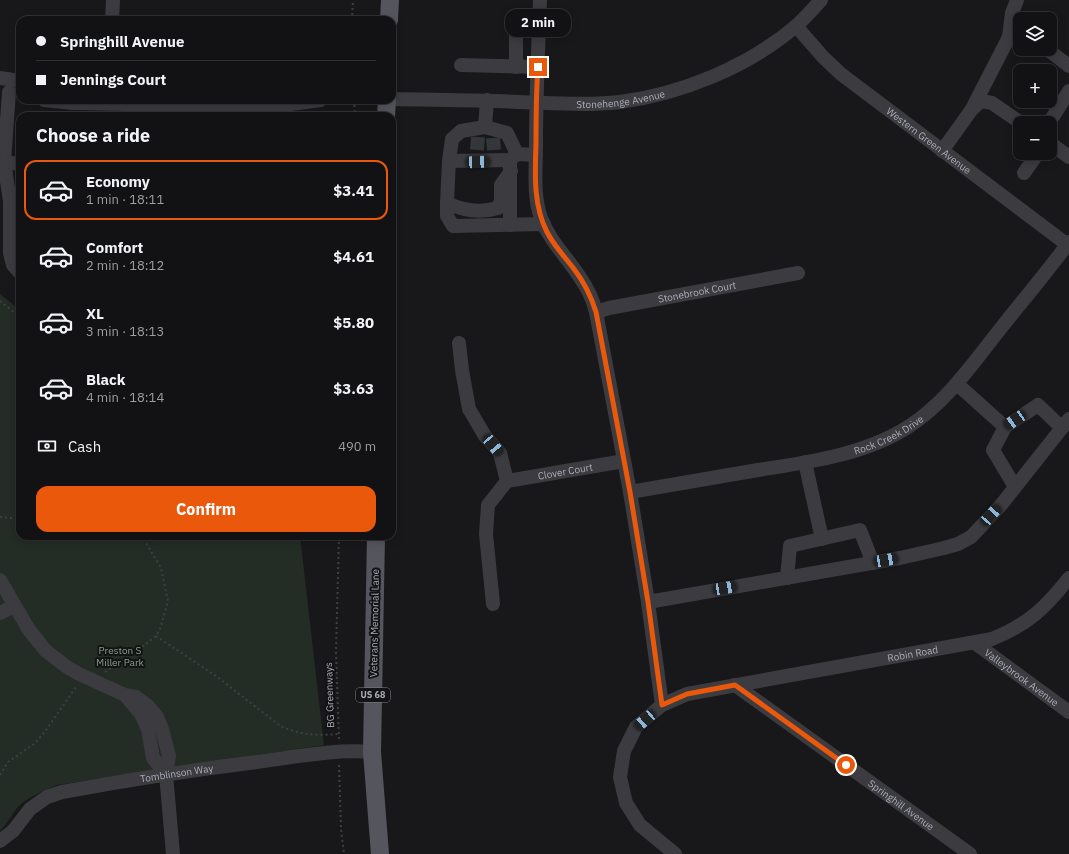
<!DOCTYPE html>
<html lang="en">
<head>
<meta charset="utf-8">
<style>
  body { margin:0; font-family:"IBM Plex Sans",sans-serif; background:#1f2022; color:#f1f3f6; height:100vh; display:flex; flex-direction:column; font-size:15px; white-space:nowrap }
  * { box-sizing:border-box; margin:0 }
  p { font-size:13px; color:#9c9ea0 }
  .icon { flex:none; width:22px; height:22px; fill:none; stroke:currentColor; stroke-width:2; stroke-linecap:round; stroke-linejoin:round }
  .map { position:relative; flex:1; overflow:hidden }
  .side { position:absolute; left:16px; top:112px; width:380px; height:428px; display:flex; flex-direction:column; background:#121214; border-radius:12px; box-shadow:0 2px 10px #0003,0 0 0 1px #313234 }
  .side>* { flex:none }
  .guide { position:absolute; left:16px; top:16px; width:380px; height:88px; border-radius:12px; box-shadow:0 2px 10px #0003,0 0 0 1px #313234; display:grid; align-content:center; height:88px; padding:0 20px; background:#121214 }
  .fabs { position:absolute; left:1013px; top:12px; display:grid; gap:8px }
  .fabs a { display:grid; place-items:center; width:44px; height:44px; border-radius:8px; background:#121214; box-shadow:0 2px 10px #0003,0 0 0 1px #313234; font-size:20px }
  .end { position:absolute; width:18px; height:18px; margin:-9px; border:5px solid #ea580c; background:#fff; box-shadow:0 0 0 2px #fff }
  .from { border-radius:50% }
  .bubble { position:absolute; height:28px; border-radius:12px; background:#121214; box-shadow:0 2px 10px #0003,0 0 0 1px #313234; font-size:13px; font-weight:700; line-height:28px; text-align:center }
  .car { position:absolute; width:12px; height:24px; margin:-12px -6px; border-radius:5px; box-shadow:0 0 3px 1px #0007; background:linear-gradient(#222 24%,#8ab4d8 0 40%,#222 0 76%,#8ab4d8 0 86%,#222 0) }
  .guide b { display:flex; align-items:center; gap:14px; height:38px; font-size:15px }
  .guide b+b { border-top:1px solid #313234 }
  .guide i { width:10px; height:10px; background:#f1f3f6 }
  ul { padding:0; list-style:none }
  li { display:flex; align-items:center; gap:12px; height:60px; margin:0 8px 6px; padding:0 12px; border:2px solid transparent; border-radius:12px }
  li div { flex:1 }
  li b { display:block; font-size:15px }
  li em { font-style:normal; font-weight:700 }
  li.selected { border-color:#ea580c }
  li>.icon { width:36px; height:36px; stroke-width:1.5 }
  h2 { padding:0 20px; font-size:18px; line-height:48px }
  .pay { display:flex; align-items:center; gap:10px; height:44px; padding:0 20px; font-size:15px }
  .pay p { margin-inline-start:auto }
  .button { display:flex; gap:8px; margin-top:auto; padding:8px 20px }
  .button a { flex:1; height:46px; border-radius:12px; background:#ea580c; color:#fff; font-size:16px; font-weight:700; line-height:46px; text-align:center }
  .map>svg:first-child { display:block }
  .green { fill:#242c26 }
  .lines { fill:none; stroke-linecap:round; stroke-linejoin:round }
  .minor-tunnel { stroke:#35363a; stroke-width:14; stroke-dasharray:14 7; stroke-linecap:butt }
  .path { stroke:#3f4045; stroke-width:2; stroke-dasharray:2 3; stroke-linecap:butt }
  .minor { stroke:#3b3b40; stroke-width:14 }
  .major { stroke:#55565d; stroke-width:18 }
  .route { stroke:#ea580c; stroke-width:5 }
  .labels { text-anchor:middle; stroke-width:4; stroke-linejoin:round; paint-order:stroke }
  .shield { fill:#131315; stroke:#7d8087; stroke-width:1 }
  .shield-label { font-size:9px; font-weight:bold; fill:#abaeb8 }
  .street-label { font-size:10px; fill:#abaeb8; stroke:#131315 }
  .park-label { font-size:10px; fill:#84a289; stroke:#131315 }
</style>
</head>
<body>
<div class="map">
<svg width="1069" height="854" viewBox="0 0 1069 854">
  <rect width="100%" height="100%" fill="#18181a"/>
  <path class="green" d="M0,294L20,310V536H300L324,745L57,785C44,791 30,796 20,805C12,813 8,823 0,831Z"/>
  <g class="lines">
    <g class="minor-tunnel">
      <polyline points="493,138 494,150"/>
      <polyline points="477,150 478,137"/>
    </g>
    <g class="path">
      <polyline points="352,20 353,0"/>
      <polyline points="354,100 355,116"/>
      <polyline points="0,301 20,317"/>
      <polyline points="0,517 20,519"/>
      <path d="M156,636L216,676L279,725C297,735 318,736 338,734"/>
      <polyline points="105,672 133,654 156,636 160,629 168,601 161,568 142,536"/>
      <polyline points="339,739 336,652 339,536"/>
      <polyline points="339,765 341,829 344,854"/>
      <polyline points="0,775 8,762 34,744 44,733 76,687"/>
    </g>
    <g class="minor">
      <path d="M540,0C538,49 536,97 536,146C536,170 533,196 541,218C550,242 568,258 581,279C588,289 593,300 596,312L630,492L648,602L662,705"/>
      <polyline points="112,20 113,0"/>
      <path id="s1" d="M796,26L823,57L841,74L1069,246"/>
      <polyline points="1009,37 1012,13 1017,0"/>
      <polyline points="1047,49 1069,66"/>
      <polyline points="461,65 538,67"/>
      <polyline points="516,67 516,24 517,21 521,20 540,19"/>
      <polyline points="0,78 20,81"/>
      <polyline points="9,92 4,162 10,201 10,253 13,265 20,273"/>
      <path id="s2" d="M392,99C434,100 477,100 519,102C552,103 587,106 620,102C681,94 748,67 796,26C805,18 813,9 821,0"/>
      <polyline points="44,100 73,103 127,104 291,104 321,100"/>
      <polyline points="487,100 485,127 461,131 452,139 449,161 447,203 447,216 453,226 544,224"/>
      <polyline points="972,109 1009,37 1017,31 1020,32"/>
      <polyline points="1049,123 1069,91"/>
      <polyline points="485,127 507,133 517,154"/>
      <polyline points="1050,143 1069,157"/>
      <polyline points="942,151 972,109 981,101 992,103 1021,123"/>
      <polyline points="449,161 510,160"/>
      <polyline points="0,164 4,162 20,164"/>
      <polyline points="1024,173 1038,153"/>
      <path d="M447,203C464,211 481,213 498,208L501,200V185L511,171"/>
      <polyline points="510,225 510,160 517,154 536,155"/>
      <path id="s3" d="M596,312L609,308L798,273"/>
      <polyline points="459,343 462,370 469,409 485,436 500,453 507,481"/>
      <polyline points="957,384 1005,427"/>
      <polyline points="805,462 822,539"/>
      <path id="s4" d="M507,481L624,461"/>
      <polyline points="1015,487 993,450 1005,427 1038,405 1062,428"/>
      <path id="s5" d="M630,492C673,485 715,477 758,470C809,462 864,455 908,427C947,402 973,363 1001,328C1024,299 1048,271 1069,242"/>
      <polyline points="787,578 790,546 860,530 873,563"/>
      <polyline points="0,580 29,630 46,651 67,667 79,674 125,695 136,697 148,706 157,717 162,729 169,756 166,774 173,854"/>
      <polyline points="648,602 900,558 944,548 958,544 971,537 1001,505 1069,419"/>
      <polyline points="493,604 486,534 488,505 507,481"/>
      <polyline points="0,613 14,606"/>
      <path id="s6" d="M975,643L1069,712"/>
      <path id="s7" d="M735,685L970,854"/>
      <polyline points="126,696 141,714 148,729 153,758 166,774"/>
      <path id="s8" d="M0,841L13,831L30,809L47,797L62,792C127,780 192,770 257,762C295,757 334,749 372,752"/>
      <path id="s9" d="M675,854L640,825L626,803L620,777L624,751L636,727L662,705L687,694L992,639C1029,624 1045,608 1069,578"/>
    </g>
    <g class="major">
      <polyline points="389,20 390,0"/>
      <polyline points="386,116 387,100"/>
      <polyline points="376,536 372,752 380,854"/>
    </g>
  </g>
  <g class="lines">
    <path class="route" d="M538,67C536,92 536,118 536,143C535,173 533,205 547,232C554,246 565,257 574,269C584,282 591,296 596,312L630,492L648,602L662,705L687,694L735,685L846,765"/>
  </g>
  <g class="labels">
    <rect class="shield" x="356" y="688" width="34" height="14" rx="3"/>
    <g class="shield-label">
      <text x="373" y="698">US 68</text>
    </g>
    <g class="street-label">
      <text dy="4" stroke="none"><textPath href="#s2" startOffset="229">Stonehenge Avenue</textPath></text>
      <text dy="4" stroke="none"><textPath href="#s1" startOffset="176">Western Green Avenue</textPath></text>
      <text dy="4" stroke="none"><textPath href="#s3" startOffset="103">Stonebrook Court</textPath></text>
      <text dy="4" stroke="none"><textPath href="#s5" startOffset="266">Rock Creek Drive</textPath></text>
      <text dy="4" stroke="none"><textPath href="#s4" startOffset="59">Clover Court</textPath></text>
      <text transform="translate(374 623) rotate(-89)" y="4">Veterans Memorial Lane</text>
      <text dy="4" stroke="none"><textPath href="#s9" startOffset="442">Robin Road</textPath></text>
      <text dy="4" stroke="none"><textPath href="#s6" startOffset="58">Valleybrook Avenue</textPath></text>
      <text transform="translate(329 695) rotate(-92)" y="4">BG Greenways</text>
      <text dy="4" stroke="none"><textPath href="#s8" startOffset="197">Tomblinson Way</textPath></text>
      <text dy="4" stroke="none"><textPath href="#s7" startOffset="205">Springhill Avenue</textPath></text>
    </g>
    <g class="park-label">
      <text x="120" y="654">Preston S<tspan x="120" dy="12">Miller Park</tspan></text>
    </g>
  </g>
</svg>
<div class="fabs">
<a><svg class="icon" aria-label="layers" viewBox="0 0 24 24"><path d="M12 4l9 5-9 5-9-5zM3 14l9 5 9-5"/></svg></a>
<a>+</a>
<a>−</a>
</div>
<i class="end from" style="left:846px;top:765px"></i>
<i class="end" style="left:538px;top:67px"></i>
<div class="bubble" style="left:505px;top:9px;width:66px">2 min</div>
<i class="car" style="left:478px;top:162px;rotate:88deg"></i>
<i class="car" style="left:1015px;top:420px;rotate:236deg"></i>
<i class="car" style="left:493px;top:445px;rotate:140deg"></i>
<i class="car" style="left:991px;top:515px;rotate:42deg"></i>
<i class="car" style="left:886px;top:560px;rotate:80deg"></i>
<i class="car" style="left:725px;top:588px;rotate:80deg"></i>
<i class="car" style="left:645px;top:720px;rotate:229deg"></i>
<div class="guide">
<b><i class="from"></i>Springhill Avenue</b>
<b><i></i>Jennings Court</b>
</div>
<section class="side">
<h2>Choose a ride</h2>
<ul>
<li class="selected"><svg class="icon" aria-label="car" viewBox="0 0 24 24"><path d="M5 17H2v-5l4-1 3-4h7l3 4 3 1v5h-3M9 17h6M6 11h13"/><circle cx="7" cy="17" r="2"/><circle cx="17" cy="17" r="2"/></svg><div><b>Economy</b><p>1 min · 18:11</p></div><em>$3.41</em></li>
<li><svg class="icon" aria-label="car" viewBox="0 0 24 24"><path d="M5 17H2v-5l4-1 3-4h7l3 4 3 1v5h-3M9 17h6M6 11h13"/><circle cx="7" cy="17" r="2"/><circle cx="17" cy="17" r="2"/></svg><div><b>Comfort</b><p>2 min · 18:12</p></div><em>$4.61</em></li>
<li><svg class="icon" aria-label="car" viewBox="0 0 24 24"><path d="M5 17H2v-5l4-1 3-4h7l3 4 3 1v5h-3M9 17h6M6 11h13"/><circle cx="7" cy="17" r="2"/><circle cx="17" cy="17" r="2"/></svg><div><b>XL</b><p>3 min · 18:13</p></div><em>$5.80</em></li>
<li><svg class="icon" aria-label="car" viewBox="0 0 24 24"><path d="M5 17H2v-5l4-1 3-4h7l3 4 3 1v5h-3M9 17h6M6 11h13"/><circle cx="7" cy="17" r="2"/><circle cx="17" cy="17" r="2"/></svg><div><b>Black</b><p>4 min · 18:14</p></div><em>$3.63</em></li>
</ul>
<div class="pay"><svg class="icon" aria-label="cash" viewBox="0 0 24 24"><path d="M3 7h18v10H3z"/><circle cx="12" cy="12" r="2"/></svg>Cash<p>490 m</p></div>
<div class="button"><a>Confirm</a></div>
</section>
</div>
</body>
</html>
